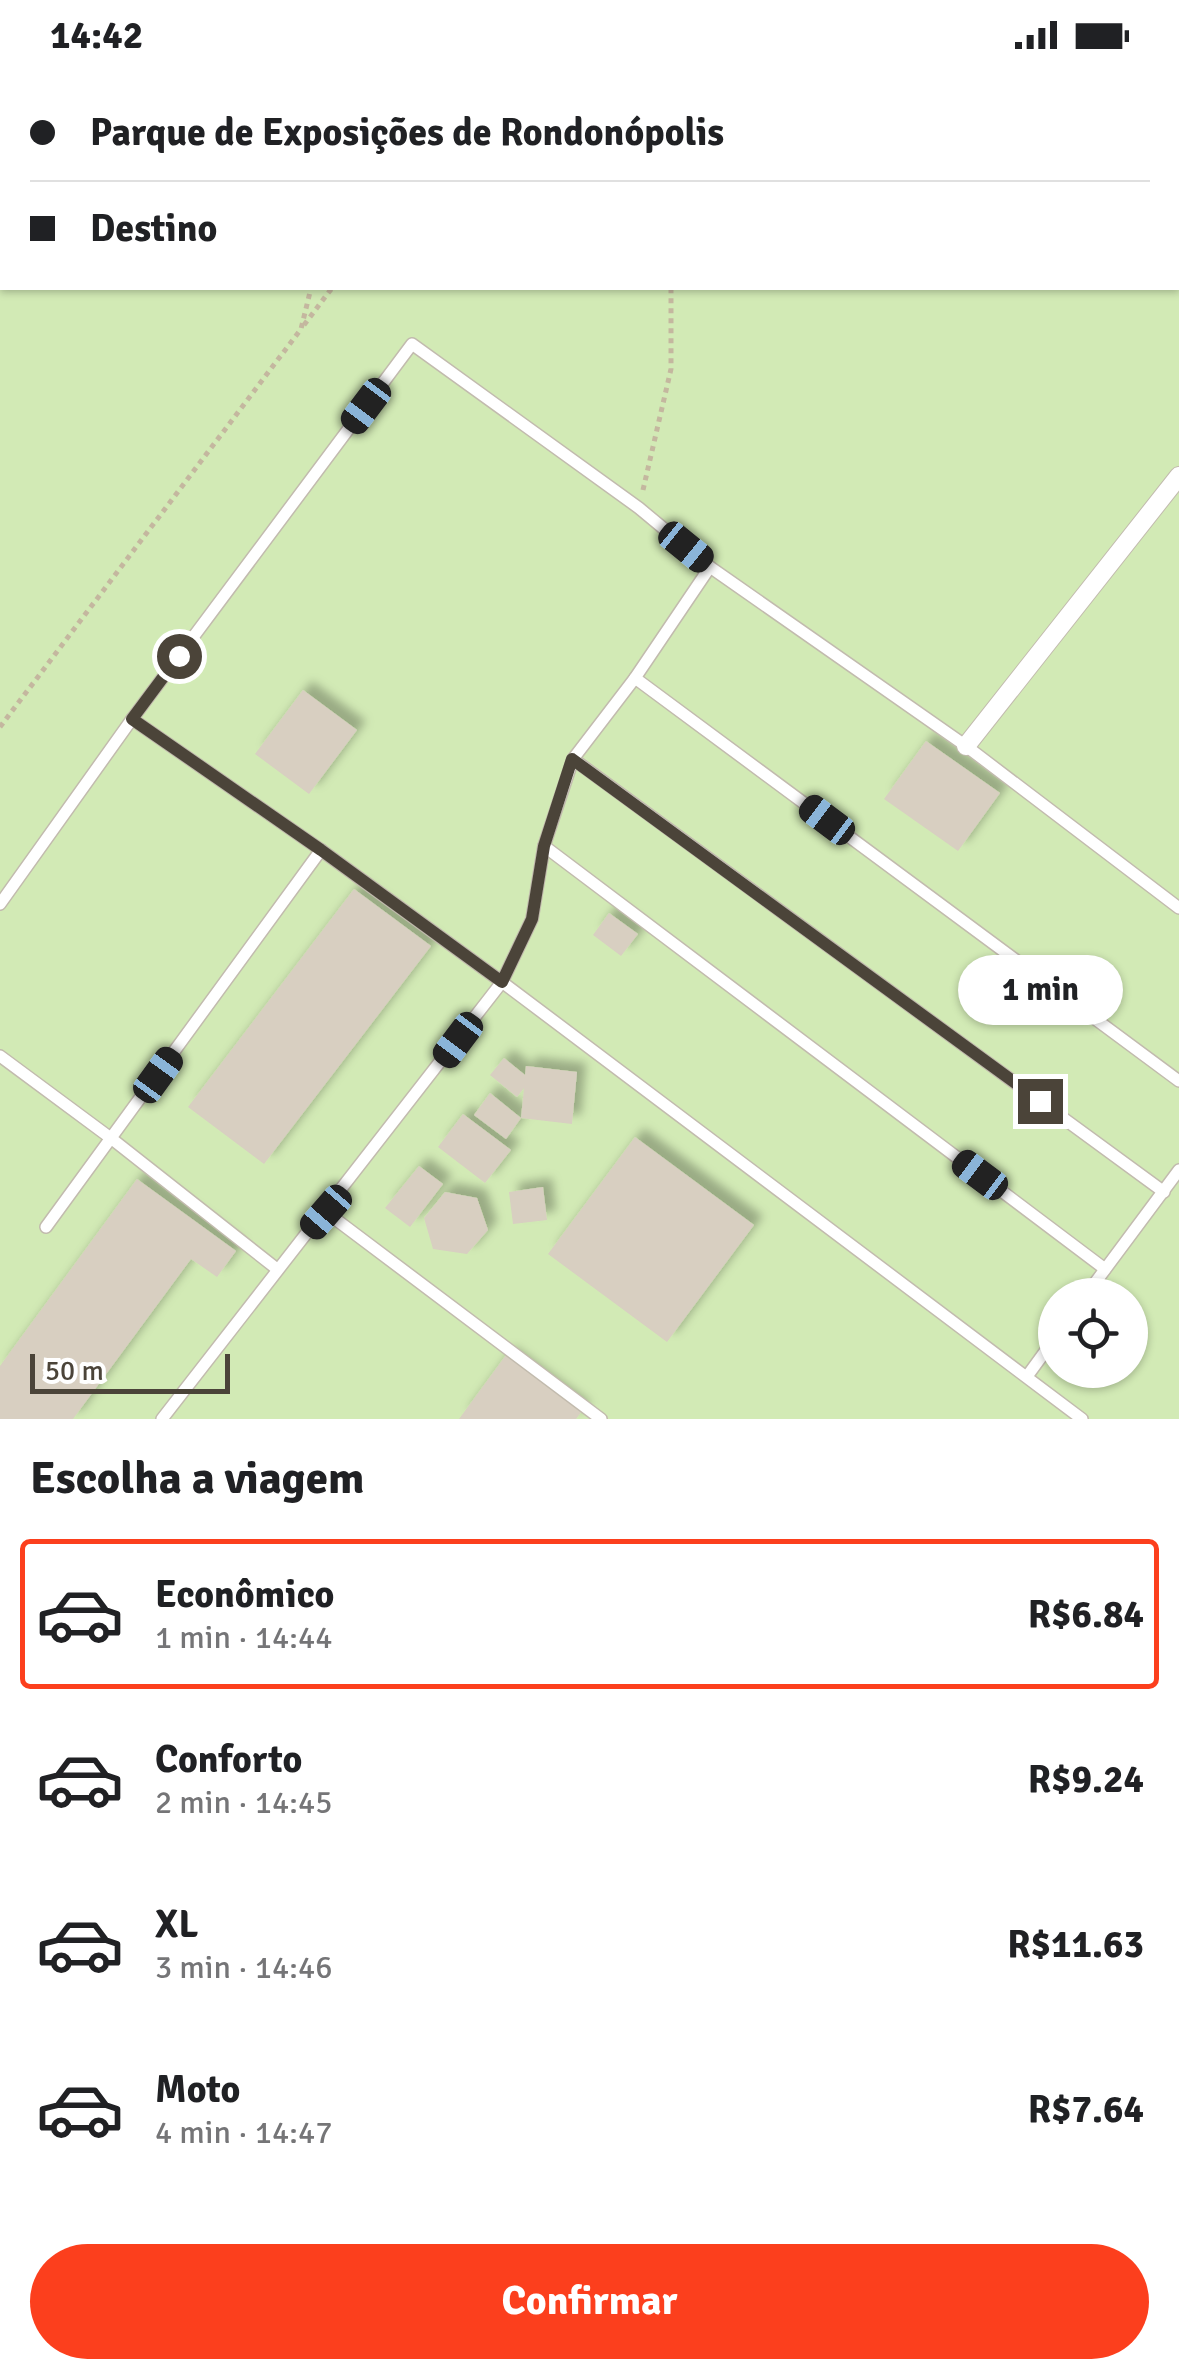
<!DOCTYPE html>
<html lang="pt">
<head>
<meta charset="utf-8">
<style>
  body { margin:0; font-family:Signika,sans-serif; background:#f6f6f6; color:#202124; height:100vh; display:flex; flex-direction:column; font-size:38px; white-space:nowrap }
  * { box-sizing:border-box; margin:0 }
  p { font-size:32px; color:#757577 }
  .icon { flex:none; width:55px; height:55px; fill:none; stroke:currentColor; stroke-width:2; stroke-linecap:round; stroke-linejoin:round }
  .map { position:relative; height:1349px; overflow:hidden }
  .side { display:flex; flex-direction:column; background:#fff; flex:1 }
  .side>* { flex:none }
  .top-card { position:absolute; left:0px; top:0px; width:1180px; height:220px; box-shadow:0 2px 8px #0004; display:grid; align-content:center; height:220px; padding:0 30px; background:#fff }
  .fabs { position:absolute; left:1038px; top:1208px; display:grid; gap:20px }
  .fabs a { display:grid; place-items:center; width:110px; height:110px; border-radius:50%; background:#fff; box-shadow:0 2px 8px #0004; font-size:50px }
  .scale { position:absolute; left:30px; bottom:25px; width:200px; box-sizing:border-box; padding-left:10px; border:5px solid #4b4439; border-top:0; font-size:28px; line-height:35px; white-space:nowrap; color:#4b4439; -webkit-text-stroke:8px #fff; paint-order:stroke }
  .end { position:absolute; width:45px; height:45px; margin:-22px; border:12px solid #4b4439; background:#fff; box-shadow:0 0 0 5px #fff }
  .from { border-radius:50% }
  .bubble { position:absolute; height:70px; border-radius:35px; background:#fff; box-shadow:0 2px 8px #0004; font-size:32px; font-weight:700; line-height:70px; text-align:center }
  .car { position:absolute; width:30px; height:60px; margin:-30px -15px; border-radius:12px; box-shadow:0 0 8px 2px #0007; background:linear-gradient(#222 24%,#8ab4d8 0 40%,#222 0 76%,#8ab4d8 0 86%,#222 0) }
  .top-card b { display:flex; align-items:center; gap:35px; height:95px; font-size:38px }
  .top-card b+b { border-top:2px solid #e0e0e0 }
  .top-card i { width:25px; height:25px; background:#202124 }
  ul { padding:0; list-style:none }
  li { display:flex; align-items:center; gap:30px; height:150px; margin:0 20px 15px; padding:0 10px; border:5px solid transparent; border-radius:10px }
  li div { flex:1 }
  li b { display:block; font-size:38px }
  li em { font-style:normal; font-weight:700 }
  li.selected { border-color:#fc3f1d }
  li>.icon { width:90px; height:90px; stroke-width:1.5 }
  h2 { padding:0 30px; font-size:45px; line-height:120px }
  .cta { display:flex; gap:20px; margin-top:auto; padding:20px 30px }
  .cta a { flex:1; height:115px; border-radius:60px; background:#fc3f1d; color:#fff; font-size:40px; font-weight:700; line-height:115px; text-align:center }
  .status { display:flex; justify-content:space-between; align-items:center; height:70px; padding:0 50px; background:#fff; direction:ltr }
  .status svg { height:28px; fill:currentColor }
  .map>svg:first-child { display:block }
  .green { fill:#d2eab5; fill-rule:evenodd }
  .building { fill:#d8cfc1; filter:url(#shadow) }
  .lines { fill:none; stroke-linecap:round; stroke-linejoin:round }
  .service-casing { stroke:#c2bbae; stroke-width:14 }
  .pedestrian-casing { stroke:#c2bbae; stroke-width:20 }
  .path { stroke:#c4b79f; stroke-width:5; stroke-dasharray:5 5; stroke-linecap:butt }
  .service { stroke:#fff; stroke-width:11 }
  .pedestrian { stroke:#fff; stroke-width:18 }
  .route { stroke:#4b4439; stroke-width:12 }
</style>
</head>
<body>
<div class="status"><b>14:42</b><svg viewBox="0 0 49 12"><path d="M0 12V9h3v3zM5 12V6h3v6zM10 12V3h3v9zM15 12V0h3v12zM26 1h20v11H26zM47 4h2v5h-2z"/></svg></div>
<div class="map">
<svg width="1179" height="1349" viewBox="0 0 1179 1349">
  <defs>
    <filter id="shadow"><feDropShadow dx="9" dy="-9" stdDeviation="5" flood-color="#0004"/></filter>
  </defs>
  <rect width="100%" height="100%" fill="#f6f3ec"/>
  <path class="green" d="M0,0H1179V1349H0ZM2,2H1178V218H2ZM1055,1225H1130V1300H1055Z"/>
  <g class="building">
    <polygon points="303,620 357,660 309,724 255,684"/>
    <polygon points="926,671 1000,723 958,781 884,729"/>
    <polygon points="354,819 431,876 264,1094 188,1037"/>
    <polygon points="609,843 638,864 621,886 593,865"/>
    <polygon points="504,988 525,1005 526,996 577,1002 572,1054 521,1048 524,1018 517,1027 490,1005"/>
    <polygon points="490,1023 521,1048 506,1069 474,1045"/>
    <polygon points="463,1044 511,1080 485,1113 438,1077"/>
    <polygon points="635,1067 754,1155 667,1272 548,1184"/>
    <polygon points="419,1096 443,1114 410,1157 385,1138"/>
    <polygon points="137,1109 236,1181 217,1207 191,1189 73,1349 0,1349 0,1296"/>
    <polygon points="543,1117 547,1150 513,1154 509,1122"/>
    <polygon points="445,1122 477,1128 488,1160 467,1184 433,1179 424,1148"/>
    <polygon points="506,1285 582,1341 576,1349 459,1349"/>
  </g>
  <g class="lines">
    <g class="service-casing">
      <g id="service">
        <polyline points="635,608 1179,1011"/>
        <polyline points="132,649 321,780 502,912 1082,1349"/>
        <polyline points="573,689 1164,1122"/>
        <polyline points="544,776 1105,1199"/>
        <polyline points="0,834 132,649 412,274 639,438 710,497 966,676 1179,838"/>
        <polyline points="0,986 112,1069 277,1199"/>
        <polyline points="326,1142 601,1349"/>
        <polyline points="46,1157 321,780"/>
        <polyline points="1086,1225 1179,1100"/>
        <polyline points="1028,1305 1055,1268"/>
        <polyline points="162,1349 502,912 532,849 544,776 573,689 635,608 710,497"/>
      </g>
    </g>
    <g class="pedestrian-casing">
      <polyline id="pedestrian" points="966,676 1179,406"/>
    </g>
    <g class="path">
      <polyline points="101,0 101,2"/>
      <polyline points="314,0 314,2"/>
      <polyline points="493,2 495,0"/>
      <polyline points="785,2 787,0"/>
      <polyline points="0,175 2,171"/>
      <polyline points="304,255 332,218"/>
      <polyline points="643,420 671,299 671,218"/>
      <polyline points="0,657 301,259 311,218"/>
    </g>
    <use href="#service" class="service"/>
    <use href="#pedestrian" class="pedestrian"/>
  </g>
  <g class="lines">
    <polyline class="route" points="179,586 132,649 321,780 502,912 532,849 544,776 572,689 1040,1031"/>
  </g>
</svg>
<div class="fabs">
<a><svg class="icon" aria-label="locate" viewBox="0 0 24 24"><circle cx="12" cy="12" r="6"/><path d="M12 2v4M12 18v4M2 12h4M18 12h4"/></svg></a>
</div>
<div class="scale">50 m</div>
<i class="end from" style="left:179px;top:586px"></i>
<i class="end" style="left:1040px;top:1031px"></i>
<div class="bubble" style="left:958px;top:885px;width:165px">1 min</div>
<i class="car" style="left:366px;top:336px;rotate:217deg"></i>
<i class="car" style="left:686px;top:477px;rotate:129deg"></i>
<i class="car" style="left:827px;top:750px;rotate:307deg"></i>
<i class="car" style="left:458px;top:970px;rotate:217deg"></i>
<i class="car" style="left:158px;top:1005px;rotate:36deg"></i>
<i class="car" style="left:980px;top:1105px;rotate:307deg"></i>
<i class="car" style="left:326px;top:1142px;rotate:221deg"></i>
<div class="top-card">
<b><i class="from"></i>Parque de Exposições de Rondonópolis</b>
<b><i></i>Destino</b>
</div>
</div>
<section class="side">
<h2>Escolha a viagem</h2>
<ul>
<li class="selected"><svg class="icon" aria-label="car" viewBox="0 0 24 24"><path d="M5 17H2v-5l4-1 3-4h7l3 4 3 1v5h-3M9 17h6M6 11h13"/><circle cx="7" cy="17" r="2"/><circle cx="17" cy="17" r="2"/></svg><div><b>Econômico</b><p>1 min · 14:44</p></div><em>R$6.84</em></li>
<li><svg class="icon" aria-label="car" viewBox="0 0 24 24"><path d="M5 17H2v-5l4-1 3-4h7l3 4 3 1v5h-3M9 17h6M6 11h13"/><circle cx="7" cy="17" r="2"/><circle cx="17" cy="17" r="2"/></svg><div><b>Conforto</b><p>2 min · 14:45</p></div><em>R$9.24</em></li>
<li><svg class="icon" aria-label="car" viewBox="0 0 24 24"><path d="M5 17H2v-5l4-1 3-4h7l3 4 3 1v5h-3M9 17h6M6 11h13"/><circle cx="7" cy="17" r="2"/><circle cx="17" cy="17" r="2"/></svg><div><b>XL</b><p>3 min · 14:46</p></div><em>R$11.63</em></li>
<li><svg class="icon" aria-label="car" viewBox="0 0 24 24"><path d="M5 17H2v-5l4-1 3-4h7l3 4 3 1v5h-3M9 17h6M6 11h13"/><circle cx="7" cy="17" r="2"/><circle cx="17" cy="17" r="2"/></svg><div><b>Moto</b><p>4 min · 14:47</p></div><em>R$7.64</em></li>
</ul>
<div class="cta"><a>Confirmar</a></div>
</section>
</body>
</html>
